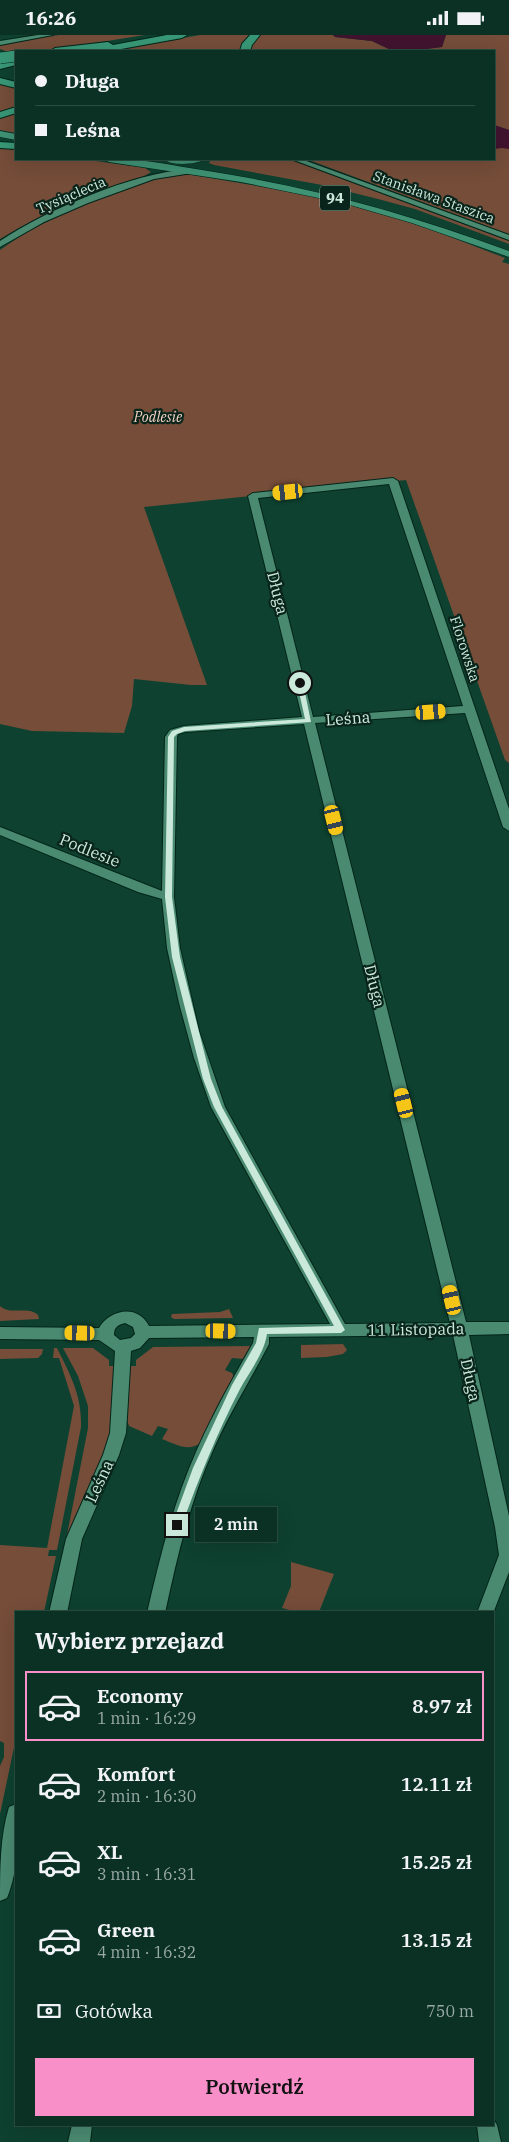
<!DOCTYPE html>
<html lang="pl">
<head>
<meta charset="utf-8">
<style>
  body { margin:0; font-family:"IBM Plex Serif",serif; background:#13392c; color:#f1f3f6; height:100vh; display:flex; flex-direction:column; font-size:19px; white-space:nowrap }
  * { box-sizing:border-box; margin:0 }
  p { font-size:16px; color:#99a9a6 }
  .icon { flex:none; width:28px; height:28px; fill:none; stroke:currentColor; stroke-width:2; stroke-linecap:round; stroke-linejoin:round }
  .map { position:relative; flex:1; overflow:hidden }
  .side { position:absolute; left:15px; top:1576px; width:479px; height:515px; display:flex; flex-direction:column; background:#0a3124; border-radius:0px; box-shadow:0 5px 20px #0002,0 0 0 1px #2a4c41 }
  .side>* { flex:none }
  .hud { position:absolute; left:15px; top:15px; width:480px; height:110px; border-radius:0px; box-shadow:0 5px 20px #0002,0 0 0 1px #2a4c41; display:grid; align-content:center; height:110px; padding:0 20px; background:#0a3124 }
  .end { position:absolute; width:22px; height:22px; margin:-11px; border:6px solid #cae9db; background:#111; box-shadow:0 0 0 2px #111 }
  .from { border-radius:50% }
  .bubble { position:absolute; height:35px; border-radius:0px; background:#0a3124; box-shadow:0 5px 20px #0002,0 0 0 1px #2a4c41; font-size:16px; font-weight:600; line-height:35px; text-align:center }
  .car { position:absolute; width:15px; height:30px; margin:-15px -8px; border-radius:6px; box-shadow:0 0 4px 1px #0007; background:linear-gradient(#f5c518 24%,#345 0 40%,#f5c518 0 76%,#345 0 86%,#f5c518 0) }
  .hud b { display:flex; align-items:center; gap:18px; height:48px; font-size:19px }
  .hud b+b { border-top:1px solid #2a4c41 }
  .hud i { width:12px; height:12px; background:#f1f3f6 }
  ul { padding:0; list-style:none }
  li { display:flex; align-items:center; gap:15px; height:70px; margin:0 10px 8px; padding:0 10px; border:2px solid transparent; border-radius:0px }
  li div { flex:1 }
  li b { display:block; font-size:19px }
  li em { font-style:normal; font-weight:600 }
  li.current { border-color:#f98fc9 }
  li>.icon { width:45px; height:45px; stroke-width:1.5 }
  h2 { padding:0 20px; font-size:22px; line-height:60px }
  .pay { display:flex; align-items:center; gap:12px; height:55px; padding:0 20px; font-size:19px }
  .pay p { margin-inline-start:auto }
  .action { display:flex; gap:10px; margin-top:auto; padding:10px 20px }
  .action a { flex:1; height:58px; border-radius:0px; background:#f98fc9; color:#111; font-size:20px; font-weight:600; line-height:58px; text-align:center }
  .status { display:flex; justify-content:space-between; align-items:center; height:35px; padding:0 25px; background:#0a3124; direction:ltr }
  .status svg { height:14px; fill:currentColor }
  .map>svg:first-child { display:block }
  .green { fill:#754d39 }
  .water { fill:#41132f }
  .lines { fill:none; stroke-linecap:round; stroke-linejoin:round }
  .minor-casing { stroke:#02251a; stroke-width:2 }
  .major-casing { stroke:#02251a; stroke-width:1 }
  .highway-casing { stroke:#02251a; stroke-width:2 }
  .minor { fill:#4a8a71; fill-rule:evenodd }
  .major { fill:#3f9274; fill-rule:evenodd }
  .highway { fill:#389776; fill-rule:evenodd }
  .highway-bridge-casing { stroke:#02251a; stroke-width:12; stroke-linecap:butt }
  .highway-bridge { stroke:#389776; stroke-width:11 }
  .route { fill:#cae9db }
  .labels { text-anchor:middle; stroke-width:4.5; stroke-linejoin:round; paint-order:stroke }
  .far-street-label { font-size:14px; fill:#cae9db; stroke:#09241b }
  .far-park-label { font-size:14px; font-style:italic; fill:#f4d2c2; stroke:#09241b }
  .shield { fill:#09241b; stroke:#90aea1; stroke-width:1 }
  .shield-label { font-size:15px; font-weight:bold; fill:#cae9db }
  .street-label { font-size:16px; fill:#cae9db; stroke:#09241b }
</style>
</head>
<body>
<div class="status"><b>16:26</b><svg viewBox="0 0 49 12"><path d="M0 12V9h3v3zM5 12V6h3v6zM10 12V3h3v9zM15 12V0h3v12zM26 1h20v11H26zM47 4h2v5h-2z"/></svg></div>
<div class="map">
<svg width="509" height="2107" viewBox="0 0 509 2107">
  <rect width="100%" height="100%" fill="#0e4130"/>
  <g class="green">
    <polygon points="59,0 145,0 44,16 16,16 16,20 0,14 0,10 14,6"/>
    <polygon points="200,0 252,0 245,5 241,16 109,16"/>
    <polygon points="259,0 333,0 335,2 372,6 393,16 248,16 249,11"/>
    <polygon points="446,0 509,0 509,95 494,90 494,16 410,16 442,12"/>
    <polygon points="0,48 16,53 16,72 0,78"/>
    <polygon points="16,77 16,98 0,95 0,82"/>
    <polygon points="509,97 509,199 306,124 494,124 494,101"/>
    <path d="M0,113L16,115V124H82L145,133L151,137L141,143C93,161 44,177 0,204Z"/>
    <polygon points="211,124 289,124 509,206 509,209 415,174 378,164 322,150 214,130 209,128"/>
    <path d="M179,138C239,148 299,157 358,172C408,185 457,204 505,223L502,227L509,229V728L505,725L406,445L144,472L207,650H191L134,644L132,671L124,698L32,696L0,689V215C50,179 108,160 164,140Z"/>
    <path d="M0,1271C11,1281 28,1270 38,1280L39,1284L0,1286Z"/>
    <polygon points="229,1274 233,1283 174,1284 171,1282 172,1279 220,1277"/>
    <polygon points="343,1309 347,1315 343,1319 327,1322 301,1323 301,1310"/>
    <path d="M252,1311L244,1324L232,1323L225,1335L232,1338L234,1342L201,1407C190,1418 175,1409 162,1404L168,1394L158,1391L152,1401L129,1391L127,1385L129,1331H136V1325L153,1312Z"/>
    <path d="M54,1313H57C71,1341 82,1361 81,1392L57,1515H49L48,1521H56L44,1577L16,1578V1703L0,1779V1731L4,1722V1708L0,1706V1510L47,1513L74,1371L59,1323H53Z"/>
    <polygon points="63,1313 93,1313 109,1325 109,1331 115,1331 113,1386 109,1403 101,1427 76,1480 64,1515 88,1393 88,1371 78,1341"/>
    <polygon points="0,1314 43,1314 42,1319 38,1323 0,1324"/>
    <polygon points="291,1527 334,1539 319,1577 297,1577 282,1573 291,1551"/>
  </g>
  <g class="water">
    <polygon points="333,0 446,0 442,12 410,16 393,16 372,6 335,2"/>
    <polygon points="494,90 509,95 509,114 502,113 494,114"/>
  </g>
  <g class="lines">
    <g class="minor-casing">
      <g id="minor">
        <polygon points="38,0 53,0 0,10 0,6"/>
        <polygon points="291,124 301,124 509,200 509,205"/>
        <path d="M189,134L193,136L192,138L154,144L88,168L44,187L0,212V206C46,175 133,138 189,134Z"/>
        <path d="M393,443L398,446L509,774V796L503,792L465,678L315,688L466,1287H509V1299L469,1300L509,1481V1537L492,1581V1578H477L499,1520L495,1492L453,1300L269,1302V1309C251,1344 230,1377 214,1413C190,1466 177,1522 165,1578H147C157,1535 167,1493 182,1452C200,1402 226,1355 253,1308L254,1302L149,1303L140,1313L131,1316L126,1398L119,1420L82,1504L67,1578H49L66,1504L103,1420L110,1398L115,1316L99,1305L0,1304V1292L99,1293C110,1274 138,1269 149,1291L330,1289L211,1072L194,1023L179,968L167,913L162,864L138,857L0,800V792L162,856L165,702L170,695L184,691L302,682L248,461L253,458ZM389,449L463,671L313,682L258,463ZM304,689L450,1288L345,1289L225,1072L199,996L180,913L174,862L177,702L178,699L185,697ZM125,1288L133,1292L135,1299L131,1303L120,1305L114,1300C114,1292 118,1290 125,1288Z"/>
        <path d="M16,1769C18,1799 19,1834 7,1863L0,1866C0,1834 0,1801 9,1772Z"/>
        <polygon points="492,2082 497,2090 501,2107 479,2107 477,2090 492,2090"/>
        <polygon points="72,2090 92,2090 90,2107 68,2107"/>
      </g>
    </g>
    <g class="major-casing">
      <g id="major">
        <polygon points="0,96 16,99 16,105 0,102"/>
        <path d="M104,124C136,122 170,130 202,135C311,152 406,178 509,216V222L412,188L343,168L241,147L109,127Z"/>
        <path d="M170,124H206C199,129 174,131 167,126Z"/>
      </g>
    </g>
    <g class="highway-casing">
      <g id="highway">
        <polygon points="167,0 187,0 182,3 110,16 50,16 55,13 108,7 113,10"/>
        <polygon points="250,0 260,0 252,10 250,16 240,16 242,9"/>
        <polygon points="16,24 16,30 0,34 0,28"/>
        <polygon points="0,43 16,47 16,53 0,49"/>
        <polygon points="16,72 16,78 0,83 0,77"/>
        <polygon points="0,107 16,108 16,114 0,113"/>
      </g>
    </g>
    <use href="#minor" class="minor"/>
    <use href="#major" class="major"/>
    <use href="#highway" class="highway"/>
    <g class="highway-bridge-casing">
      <polyline id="highway-bridge" points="0,23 16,21"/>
    </g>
    <use href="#highway-bridge" class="highway-bridge"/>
  </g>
  <path class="route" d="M300,646L303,648L311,687L185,696L177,699L174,702L172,862L180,922L211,1044L222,1072L345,1295L341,1298L267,1299C264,1319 249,1337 240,1354C217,1398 199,1443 182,1490L177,1494L172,1490L193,1433L232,1350L256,1308L259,1293L334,1291L214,1072L203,1044L172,922L165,862L168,702L172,696L184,692L305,684L297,648Z"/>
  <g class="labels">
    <g class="far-street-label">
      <text transform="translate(71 160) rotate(-23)" y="5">Tysiąclecia</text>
      <text transform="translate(434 162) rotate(20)" y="5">Stanisława Staszica</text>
      <text transform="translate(465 614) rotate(72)" y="5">Florowska</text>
    </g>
    <g class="far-park-label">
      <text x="158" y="387">Podlesie</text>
    </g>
    <rect class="shield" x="320" y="150.5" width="30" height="25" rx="4"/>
    <g class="shield-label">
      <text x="335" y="168">94</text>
    </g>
    <g class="street-label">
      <text transform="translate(278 558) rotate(76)" y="6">Długa</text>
      <text transform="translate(348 683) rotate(-4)" y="6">Leśna</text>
      <text transform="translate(90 815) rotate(22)" y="6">Podlesie</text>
      <text transform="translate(375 951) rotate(76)" y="6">Długa</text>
      <text transform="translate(416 1294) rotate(-1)" y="6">11 Listopada</text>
      <text transform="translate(471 1345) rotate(78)" y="6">Długa</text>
      <text transform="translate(99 1446) rotate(-65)" y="6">Leśna</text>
    </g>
  </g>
</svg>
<i class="end from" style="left:300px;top:648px"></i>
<i class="end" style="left:177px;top:1490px"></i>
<div class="bubble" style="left:195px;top:1472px;width:82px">2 min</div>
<i class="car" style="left:288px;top:457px;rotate:264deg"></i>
<i class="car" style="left:431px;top:677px;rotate:86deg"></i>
<i class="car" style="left:334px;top:785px;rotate:166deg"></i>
<i class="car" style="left:404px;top:1068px;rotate:346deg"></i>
<i class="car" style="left:452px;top:1265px;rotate:347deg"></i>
<i class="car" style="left:221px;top:1296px;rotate:91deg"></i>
<i class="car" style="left:80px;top:1298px;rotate:271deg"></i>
<div class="hud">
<b><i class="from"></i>Długa</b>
<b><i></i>Leśna</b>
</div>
<section class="side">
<h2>Wybierz przejazd</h2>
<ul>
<li class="current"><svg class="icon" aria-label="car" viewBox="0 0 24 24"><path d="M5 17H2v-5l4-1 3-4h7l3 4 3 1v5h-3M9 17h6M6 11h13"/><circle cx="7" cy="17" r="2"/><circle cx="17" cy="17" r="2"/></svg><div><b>Economy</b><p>1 min · 16:29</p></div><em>8.97 zł</em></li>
<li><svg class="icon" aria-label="car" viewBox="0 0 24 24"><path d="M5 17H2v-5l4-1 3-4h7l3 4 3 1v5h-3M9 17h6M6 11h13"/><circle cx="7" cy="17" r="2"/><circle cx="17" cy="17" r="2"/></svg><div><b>Komfort</b><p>2 min · 16:30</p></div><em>12.11 zł</em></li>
<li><svg class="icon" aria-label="car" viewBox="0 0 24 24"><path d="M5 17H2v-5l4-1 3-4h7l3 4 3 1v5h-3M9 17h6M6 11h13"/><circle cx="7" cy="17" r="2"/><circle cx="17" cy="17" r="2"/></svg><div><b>XL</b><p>3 min · 16:31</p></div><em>15.25 zł</em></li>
<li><svg class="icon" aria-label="car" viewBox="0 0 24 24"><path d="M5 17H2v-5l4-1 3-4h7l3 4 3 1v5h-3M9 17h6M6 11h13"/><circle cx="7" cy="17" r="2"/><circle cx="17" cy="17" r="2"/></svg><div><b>Green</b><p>4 min · 16:32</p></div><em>13.15 zł</em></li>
</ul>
<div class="pay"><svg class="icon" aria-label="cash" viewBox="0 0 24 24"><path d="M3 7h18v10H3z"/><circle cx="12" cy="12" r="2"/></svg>Gotówka<p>750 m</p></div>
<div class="action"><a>Potwierdź</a></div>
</section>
</div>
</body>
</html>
